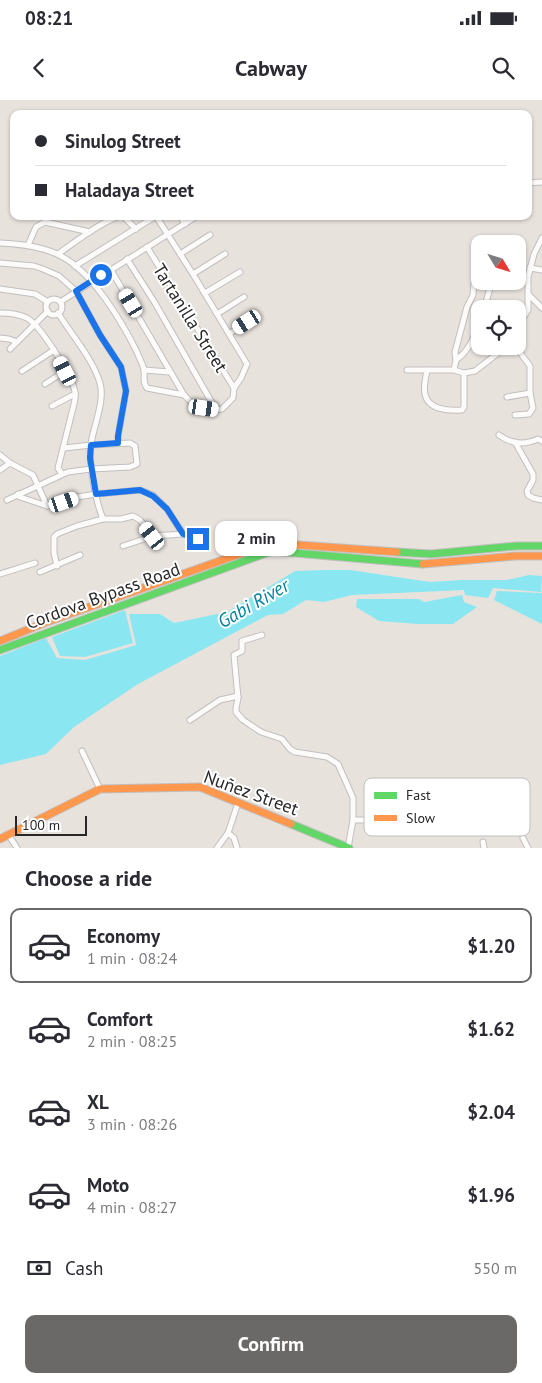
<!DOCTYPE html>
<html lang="en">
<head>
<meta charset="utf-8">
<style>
  body { margin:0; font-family:"PT Sans",sans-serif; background:#f7f7f7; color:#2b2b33; height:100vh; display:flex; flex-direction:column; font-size:19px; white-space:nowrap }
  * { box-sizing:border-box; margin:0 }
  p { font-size:16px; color:#7c7c81 }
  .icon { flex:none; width:28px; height:28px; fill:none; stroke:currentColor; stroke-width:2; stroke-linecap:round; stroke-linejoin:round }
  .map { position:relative; height:748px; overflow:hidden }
  .side { display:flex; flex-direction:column; background:#fff; flex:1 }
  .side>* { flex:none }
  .hud { position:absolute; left:10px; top:10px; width:522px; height:110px; border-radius:10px; box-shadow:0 1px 4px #0004; display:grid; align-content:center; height:110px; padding:0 25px; background:#fff }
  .needle { width:32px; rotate:128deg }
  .controls { position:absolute; left:471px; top:135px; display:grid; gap:10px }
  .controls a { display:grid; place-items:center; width:55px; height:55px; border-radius:10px; background:#fff; box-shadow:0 1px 4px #0004; font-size:25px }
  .scale { position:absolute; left:15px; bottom:12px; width:72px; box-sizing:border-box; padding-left:5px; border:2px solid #282828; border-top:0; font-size:14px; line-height:18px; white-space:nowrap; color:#282828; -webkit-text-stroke:4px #fff; paint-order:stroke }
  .end { position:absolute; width:22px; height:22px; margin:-11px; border:6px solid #1a73e8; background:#fff; box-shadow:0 0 0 2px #fff }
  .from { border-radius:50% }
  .bubble { position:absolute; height:35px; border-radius:10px; background:#fff; box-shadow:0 1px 4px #0004; font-size:16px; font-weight:700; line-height:35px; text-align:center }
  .car { position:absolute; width:15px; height:30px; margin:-15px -8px; border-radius:6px; box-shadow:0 0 4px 1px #0007; background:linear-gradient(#fff 24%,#345 0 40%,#fff 0 76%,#345 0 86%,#fff 0) }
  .hud b { display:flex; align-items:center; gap:18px; height:48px; font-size:19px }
  .hud b+b { border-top:1px solid #e1e1e2 }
  .hud i { width:12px; height:12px; background:#2b2b33 }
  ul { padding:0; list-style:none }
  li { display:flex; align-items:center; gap:15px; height:75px; margin:0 10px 8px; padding:0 15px; border:2px solid transparent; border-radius:10px }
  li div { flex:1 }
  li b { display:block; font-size:19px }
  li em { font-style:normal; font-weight:700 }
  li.current { border-color:#6b6967 }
  li>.icon { width:45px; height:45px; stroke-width:1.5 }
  h2 { padding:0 25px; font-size:22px; line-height:60px }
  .pay { display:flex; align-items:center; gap:12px; height:55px; padding:0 25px; font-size:19px }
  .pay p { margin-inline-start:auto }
  .action { display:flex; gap:10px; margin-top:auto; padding:10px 25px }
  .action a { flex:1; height:58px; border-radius:10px; background:#6b6967; color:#fff; font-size:20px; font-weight:700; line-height:58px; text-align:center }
  .status { display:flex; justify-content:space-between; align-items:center; height:35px; padding:0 25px; background:#fff; direction:ltr }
  .status svg { height:14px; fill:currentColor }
  header { display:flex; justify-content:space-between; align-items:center; height:65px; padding:0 25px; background:#fff; font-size:22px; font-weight:700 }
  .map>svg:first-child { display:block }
  .water { fill:#8ae7f1 }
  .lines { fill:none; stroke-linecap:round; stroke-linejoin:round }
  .street-casing { stroke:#c1bfbf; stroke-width:7 }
  .fast-casing { stroke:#c1bfbf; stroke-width:9 }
  .slow-casing { stroke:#c1bfbf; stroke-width:9 }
  .street { stroke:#fcfbfa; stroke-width:5 }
  .fast { stroke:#63d668; stroke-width:7 }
  .slow { stroke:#ff974d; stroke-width:7 }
  .route { stroke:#1a73e8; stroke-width:6 }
  .labels { text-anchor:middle; stroke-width:4; stroke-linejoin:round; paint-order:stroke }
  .street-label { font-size:18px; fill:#282828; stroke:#fff }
  .water-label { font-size:19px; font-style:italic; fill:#02809d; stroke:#fff }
  .key { fill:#fff; stroke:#bebebe; stroke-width:1 }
  .key-label { font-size:14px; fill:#282828 }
</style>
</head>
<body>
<div class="status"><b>08:21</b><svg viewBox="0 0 49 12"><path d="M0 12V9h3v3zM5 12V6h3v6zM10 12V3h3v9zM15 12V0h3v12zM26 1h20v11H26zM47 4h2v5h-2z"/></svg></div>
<header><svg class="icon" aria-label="back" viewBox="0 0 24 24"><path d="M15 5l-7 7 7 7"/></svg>Cabway<svg class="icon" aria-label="search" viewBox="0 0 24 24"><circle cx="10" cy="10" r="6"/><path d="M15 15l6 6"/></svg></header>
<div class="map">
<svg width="542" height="748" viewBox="0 0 542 748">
  <rect width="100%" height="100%" fill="#e8e2dd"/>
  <g class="water">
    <polygon points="324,470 350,470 430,482 461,480 507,480 529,475 542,476 541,492 493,488 488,498 465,495 464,490 352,495 324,502 306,500 283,514 268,515 138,584 74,627 46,654 0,665 0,556 46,538 57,558 85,560 136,545 129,514 160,514 174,523 227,512 295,471"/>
    <polygon points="497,491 541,493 542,491 542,524 494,500"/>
    <polygon points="462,495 464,502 477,507 453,524 418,524 379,521 356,507 357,499 419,499 424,502"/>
    <polygon points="125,510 133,543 85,557 60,556 52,537"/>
  </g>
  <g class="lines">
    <g class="street-casing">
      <g id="street">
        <polyline points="529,83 542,82"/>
        <polyline points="180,116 185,124"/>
        <path d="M0,143C20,144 41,146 59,155C92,171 121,220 137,252C139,258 143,264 144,270C145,277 142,282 147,288L184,295L194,305L204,308L216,310L222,309L233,298L234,288L241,278L247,264L196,179L156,116"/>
        <polyline points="28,145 36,127 45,122 90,132"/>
        <polyline points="147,147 234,288"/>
        <path d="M58,154C71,145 108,116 123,116L136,129"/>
        <polyline points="180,154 210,135"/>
        <polyline points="127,159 155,203 216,310"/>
        <polyline points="0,163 34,166 43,169 59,176 76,191 100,235 121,267 126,291 118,336 118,343"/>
        <polyline points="75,166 156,116"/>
        <polyline points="530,168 542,170"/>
        <polyline points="111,170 184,295"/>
        <polyline points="193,174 225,154"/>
        <polyline points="0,189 35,194 48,202"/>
        <polyline points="205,193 240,172"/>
        <polyline points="529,195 542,208"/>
        <circle cx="54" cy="207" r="8"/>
        <polyline points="60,202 197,116"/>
        <polyline points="484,209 492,181"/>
        <path d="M0,213C8,213 19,214 27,218C41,226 72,276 75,292C76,296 75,300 74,304L58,368L62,374"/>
        <path d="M58,213C71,234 93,259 100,283C105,302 94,324 91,344C88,362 96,402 103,419"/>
        <polyline points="217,214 244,197"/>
        <polyline points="518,226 528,210 528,177 534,154 542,138"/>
        <polyline points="229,234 247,222"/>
        <polyline points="0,238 9,239 17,242"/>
        <polyline points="10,249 48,211"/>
        <path d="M456,260C468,252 476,234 480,221"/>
        <polyline points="144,270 169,272"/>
        <polyline points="407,270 454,270 464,273 475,271 507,246"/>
        <path d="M427,270C426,277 423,287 425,294C428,310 449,311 462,310L464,307V273"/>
        <polyline points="454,270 456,260 455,252 467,207 473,195 474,184 480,165"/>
        <polyline points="22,271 54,250"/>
        <polyline points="45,284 65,271"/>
        <polyline points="507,297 530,293"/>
        <polyline points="52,306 75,294"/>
        <polyline points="515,315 529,314 533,308 530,293 530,266 515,246"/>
        <path d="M499,335C511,344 525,345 538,339L542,341"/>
        <polyline points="515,342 533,374 533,380 527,391 528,395 533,398 542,400"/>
        <polyline points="0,355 10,363"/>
        <polyline points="0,370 10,363 33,375 47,406"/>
        <polyline points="18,394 20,397 47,406 77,397 97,394 140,390 153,395 167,409 183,434 198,439"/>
        <polyline points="7,400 68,372 91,369 130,367 137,364 135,346 130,343 91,345 64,348"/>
        <polyline points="123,446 153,436 183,434"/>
        <polyline points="57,466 54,453 54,437 57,434 77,426 103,419 121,419 133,416 140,420 153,436"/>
        <polyline points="40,472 80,455"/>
        <polyline points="0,474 35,463"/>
        <polyline points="262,535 242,541 242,551 234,555 238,598 236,608 236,612 243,620 261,632 282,639 290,649 295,652 327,657 338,664 353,698 353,720 348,748"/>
        <polyline points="190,620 220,600 238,596"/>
        <polyline points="82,651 100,689"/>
        <polyline points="353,720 378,720 458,717"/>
        <polyline points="228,733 234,738 237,748"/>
        <polyline points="8,734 17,748"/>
        <polyline points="523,738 528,748"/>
        <polyline points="483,742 484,748"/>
        <polyline points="217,748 228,733 238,703"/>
      </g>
    </g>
    <g class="fast-casing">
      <g id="fast">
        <polyline points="397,452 431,454 516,446 542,446"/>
        <polyline points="0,550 272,451 423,464"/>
        <polyline points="291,724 349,748"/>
      </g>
    </g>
    <g class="slow-casing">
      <g id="slow">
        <polyline points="423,464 515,456 542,456"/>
        <polyline points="0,541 44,523 271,443 397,452"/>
        <polyline points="0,739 100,689 200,687 291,724"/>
      </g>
    </g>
    <use href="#street" class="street"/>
    <use href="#fast" class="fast"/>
    <use href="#slow" class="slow"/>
  </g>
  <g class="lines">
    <polyline class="route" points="101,175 76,191 100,235 121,267 126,291 118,336 118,343 91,345 90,358 96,394 140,390 153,396 167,409 183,434 198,439"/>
  </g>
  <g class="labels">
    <g class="street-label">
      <text transform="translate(190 218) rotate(58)" y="6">Tartanilla Street</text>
      <text transform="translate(103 496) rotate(-20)" y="6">Cordova Bypass Road</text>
      <text transform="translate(251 693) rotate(20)" y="6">Nuñez Street</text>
    </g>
    <g class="water-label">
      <text transform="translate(253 503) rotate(-30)" y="7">Gabi River</text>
    </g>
  </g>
  <rect x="364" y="678" width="166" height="58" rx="8" class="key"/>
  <rect x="374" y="692" width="23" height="7" fill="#63d668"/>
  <rect x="374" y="715" width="23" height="6" fill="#ff974d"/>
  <g class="key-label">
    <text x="406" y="700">Fast</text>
    <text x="406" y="723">Slow</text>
  </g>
</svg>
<div class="controls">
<a><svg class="needle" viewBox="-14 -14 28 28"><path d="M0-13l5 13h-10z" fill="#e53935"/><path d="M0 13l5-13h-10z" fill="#7c7c81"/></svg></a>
<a><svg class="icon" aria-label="locate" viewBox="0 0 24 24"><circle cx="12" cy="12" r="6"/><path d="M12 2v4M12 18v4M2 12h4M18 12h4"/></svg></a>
</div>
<div class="scale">100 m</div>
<i class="end from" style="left:101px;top:175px"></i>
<i class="end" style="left:198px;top:439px"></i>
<div class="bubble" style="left:215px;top:421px;width:82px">2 min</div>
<i class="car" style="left:131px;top:203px;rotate:329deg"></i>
<i class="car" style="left:247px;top:222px;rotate:237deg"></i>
<i class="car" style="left:65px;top:271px;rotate:333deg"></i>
<i class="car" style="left:204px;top:308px;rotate:98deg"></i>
<i class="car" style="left:64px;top:402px;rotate:71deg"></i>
<i class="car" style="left:152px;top:436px;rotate:323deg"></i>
<div class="hud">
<b><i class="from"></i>Sinulog Street</b>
<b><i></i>Haladaya Street</b>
</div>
</div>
<section class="side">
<h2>Choose a ride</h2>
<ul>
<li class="current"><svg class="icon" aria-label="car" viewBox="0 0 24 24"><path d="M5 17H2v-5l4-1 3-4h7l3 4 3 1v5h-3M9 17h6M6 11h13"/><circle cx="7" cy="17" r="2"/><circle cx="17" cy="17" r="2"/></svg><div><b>Economy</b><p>1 min · 08:24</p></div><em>$1.20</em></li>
<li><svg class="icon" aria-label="car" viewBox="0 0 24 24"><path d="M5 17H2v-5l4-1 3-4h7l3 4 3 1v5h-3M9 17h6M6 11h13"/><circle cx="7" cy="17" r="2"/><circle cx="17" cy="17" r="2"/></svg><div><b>Comfort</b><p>2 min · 08:25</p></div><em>$1.62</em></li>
<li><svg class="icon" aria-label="car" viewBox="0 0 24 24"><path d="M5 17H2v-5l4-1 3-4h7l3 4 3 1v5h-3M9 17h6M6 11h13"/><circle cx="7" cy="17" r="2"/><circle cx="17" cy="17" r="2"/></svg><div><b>XL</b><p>3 min · 08:26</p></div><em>$2.04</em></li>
<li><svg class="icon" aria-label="car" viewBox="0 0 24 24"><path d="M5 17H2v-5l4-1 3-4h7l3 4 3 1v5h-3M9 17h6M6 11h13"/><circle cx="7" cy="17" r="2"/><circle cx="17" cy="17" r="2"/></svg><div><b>Moto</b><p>4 min · 08:27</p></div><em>$1.96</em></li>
</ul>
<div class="pay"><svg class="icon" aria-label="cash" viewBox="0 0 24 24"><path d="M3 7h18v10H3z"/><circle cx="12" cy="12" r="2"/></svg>Cash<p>550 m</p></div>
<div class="action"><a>Confirm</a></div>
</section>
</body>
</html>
